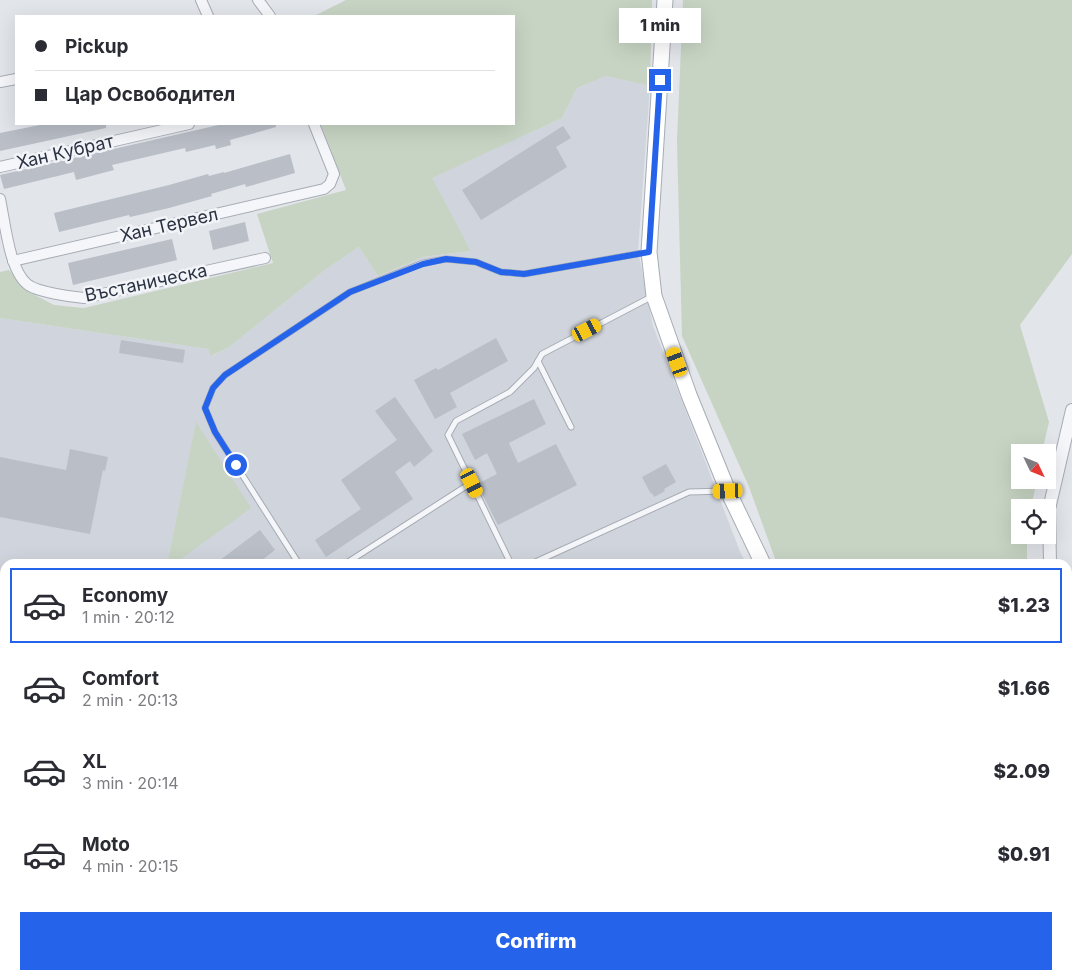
<!DOCTYPE html>
<html lang="en">
<head>
<meta charset="utf-8">
<style>
  body { margin:0; font-family:Inter,sans-serif; background:#f2f2f3; color:#2b2b33; height:100vh; display:flex; flex-direction:column; font-size:19px; white-space:nowrap }
  * { box-sizing:border-box; margin:0 }
  p { font-size:16px; color:#7c7c81 }
  .icon { flex:none; width:28px; height:28px; fill:none; stroke:currentColor; stroke-width:2; stroke-linecap:round; stroke-linejoin:round }
  .map { position:relative; flex:1; overflow:hidden }
  .sheet { position:absolute; left:0px; top:559px; width:1072px; height:421px; display:flex; flex-direction:column; background:#fff; border-radius:15px 15px 0 0; box-shadow:0 5px 20px #0002 }
  .sheet>* { flex:none }
  .guide { position:absolute; left:15px; top:15px; width:500px; height:110px; border-radius:0px; box-shadow:0 5px 20px #0002; display:grid; align-content:center; height:110px; padding:0 20px; background:#fff }
  .needle { width:32px; rotate:133deg }
  .tools { position:absolute; left:1011px; top:444px; display:grid; gap:10px }
  .tools a { display:grid; place-items:center; width:45px; height:45px; border-radius:0px; background:#fff; box-shadow:0 5px 20px #0002; font-size:25px }
  .end { position:absolute; width:22px; height:22px; margin:-11px; border:6px solid #2563eb; background:#fff; box-shadow:0 0 0 2px #fff }
  .from { border-radius:50% }
  .bubble { position:absolute; height:35px; border-radius:0px; background:#fff; box-shadow:0 5px 20px #0002; font-size:16px; font-weight:800; line-height:35px; text-align:center }
  .car { position:absolute; width:15px; height:30px; margin:-15px -8px; border-radius:6px; box-shadow:0 0 4px 1px #0007; background:linear-gradient(#f5c518 24%,#345 0 40%,#f5c518 0 76%,#345 0 86%,#f5c518 0) }
  .guide b { display:flex; align-items:center; gap:18px; height:48px; font-size:19px }
  .guide b+b { border-top:1px solid #e1e1e2 }
  .guide i { width:12px; height:12px; background:#2b2b33 }
  ul { padding:9px 0 0; list-style:none }
  li { display:flex; align-items:center; gap:15px; height:75px; margin:0 10px 8px; padding:0 10px; border:2px solid transparent; border-radius:0px }
  li div { flex:1 }
  li b { display:block; font-size:19px }
  li em { font-style:normal; font-weight:800 }
  li.selected { border-color:#2563eb }
  li>.icon { width:45px; height:45px; stroke-width:1.5 }
  .cta { display:flex; gap:10px; margin-top:auto; padding:10px 20px }
  .cta a { flex:1; height:58px; border-radius:0px; background:#2563eb; color:#fff; font-size:20px; font-weight:800; line-height:58px; text-align:center }
  .map>svg:first-child { display:block }
  .built { fill:#d0d4dc }
  .green { fill:#c7d4c3 }
  .building { fill:#b9bec7 }
  .lines { fill:none; stroke-linecap:round; stroke-linejoin:round }
  .service-casing { stroke:#a7acb4; stroke-width:7 }
  .minor-casing { stroke:#a7acb4; stroke-width:12 }
  .tertiary-casing { stroke:#a7acb4; stroke-width:14 }
  .secondary-casing { stroke:#a7acb4; stroke-width:17 }
  .service { stroke:#f5f6f9; stroke-width:5 }
  .minor { stroke:#f5f6f9; stroke-width:10 }
  .tertiary { stroke:#f5f6f9; stroke-width:12 }
  .secondary { stroke:#fff; stroke-width:15 }
  .route { stroke:#2563eb; stroke-width:6 }
  .labels { text-anchor:middle; stroke-width:5; stroke-linejoin:round; paint-order:stroke }
  .street-label { font-size:18px; fill:#2a3242; stroke:#f2f4f8 }
</style>
</head>
<body>
<div class="map">
<svg width="1072" height="979" viewBox="0 0 1072 979">
  <rect width="100%" height="100%" fill="#e2e5ea"/>
  <g class="built">
    <polygon points="606,76 650,86 638,251 653,326 741,554 747,564 180,564 196,423 167,564 5,564 5,751 0,750 0,318 208,349 212,356 228,348 325,270 359,247 378,276 423,257 471,251 431,178 562,118 577,88"/>
    <polygon points="0,847 5,848 5,975 215,975 208,979 0,979"/>
    <polygon points="277,975 668,975 667,979 276,979"/>
    <polygon points="683,975 860,975 860,979 682,979"/>
    <polygon points="875,975 1050,975 1072,979 874,979"/>
  </g>
  <g class="green">
    <polygon points="346,0 652,0 650,86 606,76 577,88 562,118 432,178 471,251 423,257 378,276 359,247 325,270 228,348 211,356 208,349 0,318 0,272 9,270 29,292 54,305 84,308 273,263 257,214 346,190 321,124 514,124 514,16 314,16"/>
    <polygon points="683,0 1072,0 1072,254 1020,325 1049,422 1042,452 1020,452 1020,480 1037,480 1031,507 1020,508 1020,535 1027,535 1027,564 777,564 749,487 682,336 677,141"/>
    <polygon points="196,422 251,508 181,559 180,564 167,564"/>
    <polygon points="0,771 5,772 5,848 0,847"/>
    <polygon points="215,975 277,975 276,979 209,979"/>
  </g>
  <g class="building">
    <polygon points="45,124 106,124 106,128 0,151 0,133"/>
    <polygon points="223,124 276,124 276,127 230,140 231,145 216,149 215,145 186,152 185,148 112,165 114,170 76,180 74,172 4,189 0,175"/>
    <polygon points="563,126 571,138 556,147 567,167 481,220 462,190"/>
    <polygon points="290,154 295,173 246,187 245,184 211,194 212,196 169,208 130,217 129,215 59,232 54,213 169,185 208,174 209,176 224,172 224,173"/>
    <polygon points="245,222 249,241 213,250 209,231"/>
    <polygon points="172,239 177,260 73,285 68,263"/>
    <polygon points="496,338 508,361 450,393 457,407 435,419 414,380 436,368 438,370"/>
    <polygon points="121,340 185,350 183,363 119,353"/>
    <polygon points="395,397 433,451 414,467 410,461 395,472 413,499 326,557 315,540 361,509 341,480 397,440 375,411"/>
    <polygon points="534,399 546,424 509,443 518,463 556,444 577,485 498,525 477,484 497,474 487,453 475,460 462,434"/>
    <polygon points="70,449 108,457 105,471 103,470 90,534 0,517 0,457 66,470"/>
    <polygon points="666,464 676,482 664,489 665,491 654,497 652,493 651,494 642,477"/>
    <polygon points="260,530 275,550 257,564 215,564"/>
  </g>
  <g class="lines">
    <g class="service-casing">
      <g id="service">
        <polyline points="538,361 571,427"/>
        <polyline points="299,564 215,432 205,408 213,388 225,375 350,292 423,263 446,259 476,262 501,272 524,274 648,252"/>
        <polyline points="345,564 471,483"/>
        <polyline points="511,564 448,435 456,421 510,392 534,368 542,354 653,296"/>
        <polyline points="531,564 689,492 725,491"/>
        <polyline points="1068,842 1069,843"/>
        <polyline points="0,925 5,926"/>
        <polyline points="331,979 331,975"/>
        <polyline points="529,979 533,975"/>
        <polyline points="673,979 674,975"/>
        <polyline points="763,979 763,975"/>
        <polyline points="867,979 868,975"/>
        <polyline points="1033,979 1033,975"/>
      </g>
    </g>
    <g class="minor-casing">
      <g id="minor">
        <polyline points="201,0 208,16"/>
        <polyline points="258,0 270,16"/>
        <polyline points="0,82 16,79"/>
        <polyline points="0,167 189,124"/>
        <path d="M0,199C5,222 9,269 27,284C36,292 72,297 84,298L265,258"/>
        <polyline points="13,261 324,189 330,184 334,174 314,124"/>
        <polyline points="1068,651 1072,652"/>
      </g>
    </g>
    <g class="tertiary-casing">
      <g id="tertiary">
        <polyline points="1050,564 1049,509 1072,410"/>
        <polyline points="0,758 5,759"/>
      </g>
    </g>
    <g class="secondary-casing">
      <g id="secondary">
        <polyline points="665,0 649,252 654,296 689,395 728,491 763,564"/>
        <polyline points="1068,889 1072,895"/>
        <polyline points="1068,962 1072,963"/>
      </g>
    </g>
    <use href="#service" class="service"/>
    <use href="#minor" class="minor"/>
    <use href="#tertiary" class="tertiary"/>
    <use href="#secondary" class="secondary"/>
  </g>
  <g class="lines">
    <polyline class="route" points="236,465 215,432 205,408 213,388 225,375 350,292 423,264 446,259 476,262 501,272 524,274 649,252 660,80"/>
  </g>
  <g class="labels">
    <g class="street-label">
      <text transform="translate(65 152) rotate(-13)" y="6">Хан Кубрат</text>
      <text transform="translate(169 225) rotate(-13)" y="6">Хан Тервел</text>
      <text transform="translate(146 283) rotate(-12)" y="6">Въстаническа</text>
    </g>
  </g>
</svg>
<div class="tools">
<a><svg class="needle" viewBox="-14 -14 28 28"><path d="M0-13l5 13h-10z" fill="#e53935"/><path d="M0 13l5-13h-10z" fill="#7c7c81"/></svg></a>
<a><svg class="icon" aria-label="locate" viewBox="0 0 24 24"><circle cx="12" cy="12" r="6"/><path d="M12 2v4M12 18v4M2 12h4M18 12h4"/></svg></a>
</div>
<i class="end from" style="left:236px;top:465px"></i>
<i class="end" style="left:660px;top:80px"></i>
<div class="bubble" style="left:619px;top:8px;width:82px">1 min</div>
<i class="car" style="left:587px;top:330px;rotate:63deg"></i>
<i class="car" style="left:677px;top:362px;rotate:340deg"></i>
<i class="car" style="left:472px;top:483px;rotate:154deg"></i>
<i class="car" style="left:728px;top:491px;rotate:268deg"></i>
<div class="guide">
<b><i class="from"></i>Pickup</b>
<b><i></i>Цар Освободител</b>
</div>
<section class="sheet">
<ul>
<li class="selected"><svg class="icon" aria-label="car" viewBox="0 0 24 24"><path d="M5 17H2v-5l4-1 3-4h7l3 4 3 1v5h-3M9 17h6M6 11h13"/><circle cx="7" cy="17" r="2"/><circle cx="17" cy="17" r="2"/></svg><div><b>Economy</b><p>1 min · 20:12</p></div><em>$1.23</em></li>
<li><svg class="icon" aria-label="car" viewBox="0 0 24 24"><path d="M5 17H2v-5l4-1 3-4h7l3 4 3 1v5h-3M9 17h6M6 11h13"/><circle cx="7" cy="17" r="2"/><circle cx="17" cy="17" r="2"/></svg><div><b>Comfort</b><p>2 min · 20:13</p></div><em>$1.66</em></li>
<li><svg class="icon" aria-label="car" viewBox="0 0 24 24"><path d="M5 17H2v-5l4-1 3-4h7l3 4 3 1v5h-3M9 17h6M6 11h13"/><circle cx="7" cy="17" r="2"/><circle cx="17" cy="17" r="2"/></svg><div><b>XL</b><p>3 min · 20:14</p></div><em>$2.09</em></li>
<li><svg class="icon" aria-label="car" viewBox="0 0 24 24"><path d="M5 17H2v-5l4-1 3-4h7l3 4 3 1v5h-3M9 17h6M6 11h13"/><circle cx="7" cy="17" r="2"/><circle cx="17" cy="17" r="2"/></svg><div><b>Moto</b><p>4 min · 20:15</p></div><em>$0.91</em></li>
</ul>
<div class="cta"><a>Confirm</a></div>
</section>
</div>
</body>
</html>
